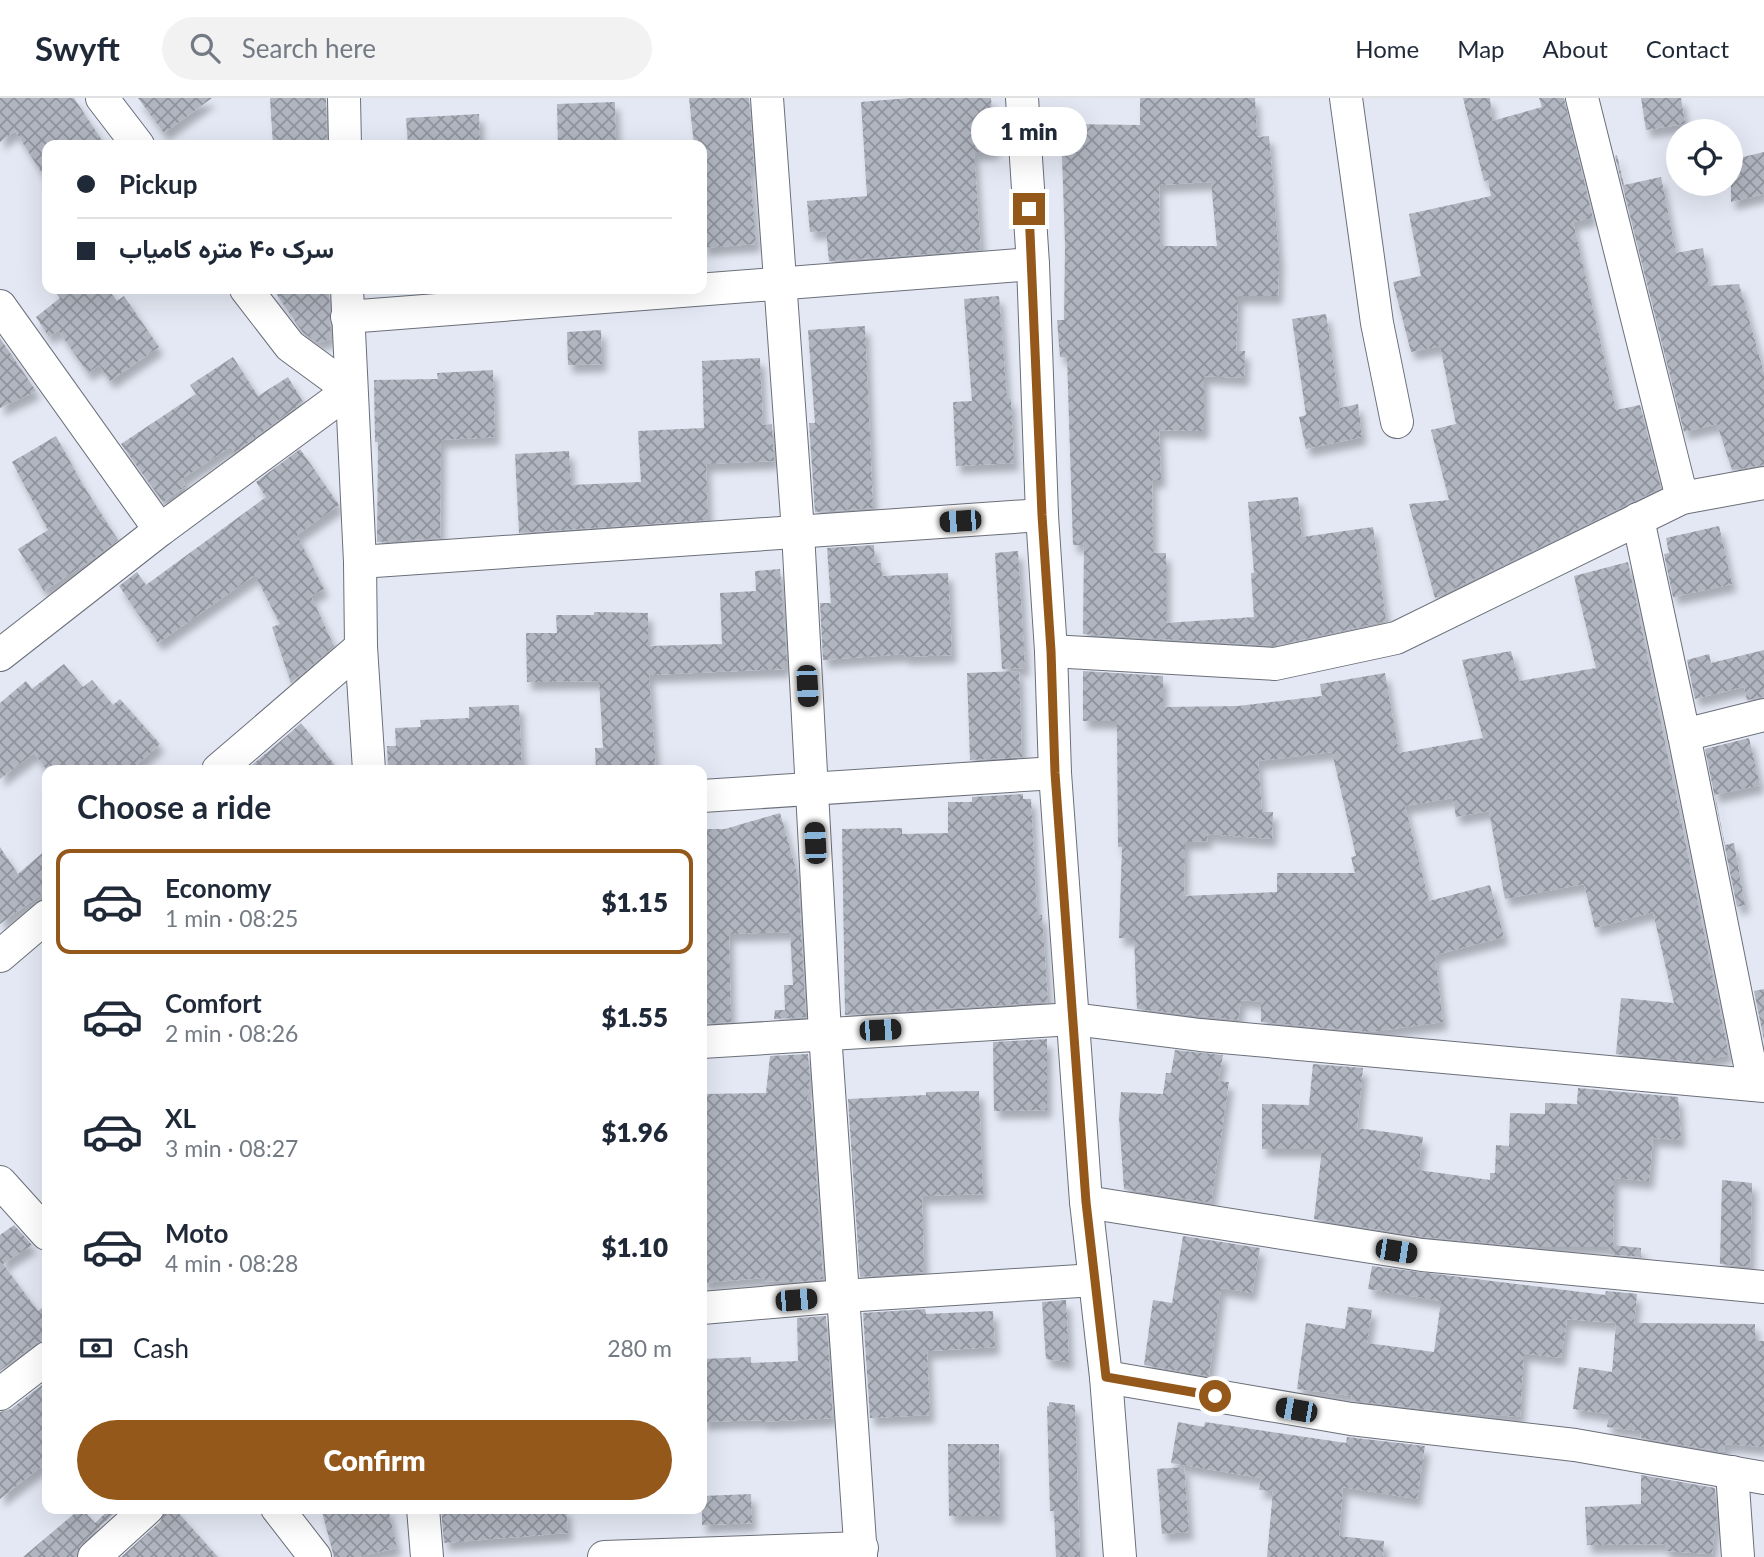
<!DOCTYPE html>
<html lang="en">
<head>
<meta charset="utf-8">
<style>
  body { margin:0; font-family:Lato,Vazirmatn,sans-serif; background:#f2f2f3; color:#1f2937; height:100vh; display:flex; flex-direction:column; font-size:26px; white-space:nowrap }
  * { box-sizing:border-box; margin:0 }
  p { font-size:23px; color:#747a83 }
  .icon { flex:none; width:38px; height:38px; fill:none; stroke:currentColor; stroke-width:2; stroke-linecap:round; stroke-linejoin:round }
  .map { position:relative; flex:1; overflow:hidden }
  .sheet { position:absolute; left:42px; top:667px; width:665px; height:749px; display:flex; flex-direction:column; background:#fff; border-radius:14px; box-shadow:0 7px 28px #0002 }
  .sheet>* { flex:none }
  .guide { position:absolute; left:42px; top:42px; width:665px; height:154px; border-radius:14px; box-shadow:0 7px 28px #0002; display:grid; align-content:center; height:154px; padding:0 35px; background:#fff }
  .controls { position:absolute; left:1666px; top:21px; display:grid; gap:14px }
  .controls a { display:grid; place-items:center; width:77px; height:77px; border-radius:50%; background:#fff; box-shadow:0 7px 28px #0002; font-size:35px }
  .end { position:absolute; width:32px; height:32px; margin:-16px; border:9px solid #94581a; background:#fff; box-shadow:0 0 0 4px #fff }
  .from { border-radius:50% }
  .bubble { position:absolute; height:49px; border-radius:24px; background:#fff; box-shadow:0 7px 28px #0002; font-size:23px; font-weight:800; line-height:49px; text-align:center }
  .car { position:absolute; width:21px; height:42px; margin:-21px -10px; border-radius:9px; box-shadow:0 0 5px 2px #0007; background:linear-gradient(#222 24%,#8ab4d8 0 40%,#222 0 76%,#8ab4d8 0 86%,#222 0) }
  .guide b { display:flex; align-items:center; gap:24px; height:66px; font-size:26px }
  .guide b+b { border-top:2px solid #e0e1e3 }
  .guide i { width:18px; height:18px; background:#1f2937 }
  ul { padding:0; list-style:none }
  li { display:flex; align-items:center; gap:21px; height:105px; margin:0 14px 10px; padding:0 21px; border:4px solid transparent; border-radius:14px }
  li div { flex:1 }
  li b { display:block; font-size:26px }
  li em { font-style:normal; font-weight:800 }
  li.selected { border-color:#94581a }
  li>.icon { width:63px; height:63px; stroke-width:1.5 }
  h2 { padding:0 35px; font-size:32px; line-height:84px }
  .pay { display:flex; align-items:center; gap:18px; height:77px; padding:0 35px; font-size:26px }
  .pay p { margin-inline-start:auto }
  .cta { display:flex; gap:14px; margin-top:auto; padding:14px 35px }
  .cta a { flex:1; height:80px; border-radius:42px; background:#94581a; color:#fff; font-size:28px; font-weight:800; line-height:80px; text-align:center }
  header { display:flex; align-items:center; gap:42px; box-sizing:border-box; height:98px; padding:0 35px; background:#fff; border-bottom:2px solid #e0e1e3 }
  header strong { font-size:33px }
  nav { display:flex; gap:38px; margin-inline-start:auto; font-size:24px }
  .search { width:490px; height:63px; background:#f2f2f3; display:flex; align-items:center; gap:18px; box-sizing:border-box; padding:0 24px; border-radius:38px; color:#747a83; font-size:26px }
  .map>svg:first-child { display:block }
  .building { fill:url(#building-cross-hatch); fill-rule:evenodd; filter:url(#shadow) }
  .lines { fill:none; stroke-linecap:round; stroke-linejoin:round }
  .minor-casing { stroke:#6b6f79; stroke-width:34 }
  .minor { stroke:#fff; stroke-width:32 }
  .route { stroke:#94581a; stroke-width:9 }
</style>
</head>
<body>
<header>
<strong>Swyft</strong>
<div class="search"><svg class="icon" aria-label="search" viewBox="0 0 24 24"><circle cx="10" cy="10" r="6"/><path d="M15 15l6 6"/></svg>Search here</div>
<nav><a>Home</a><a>Map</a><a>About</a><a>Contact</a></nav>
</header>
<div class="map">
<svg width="1764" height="1459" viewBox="0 0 1764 1459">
  <defs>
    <pattern id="building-cross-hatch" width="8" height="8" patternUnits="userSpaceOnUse" patternTransform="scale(1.75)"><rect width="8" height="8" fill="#b0b5c0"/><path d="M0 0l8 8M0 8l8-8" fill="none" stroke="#8f939c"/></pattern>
    <filter id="shadow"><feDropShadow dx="4.5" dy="8" stdDeviation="3.5" flood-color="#0004"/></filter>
  </defs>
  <rect width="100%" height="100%" fill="#e3e8f4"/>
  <g class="building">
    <polygon points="0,0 74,0 105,47 47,47 47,83 15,33 0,44"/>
    <polygon points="138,0 212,0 164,35"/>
    <polygon points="270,0 326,0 327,47 273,47"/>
    <polygon points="689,0 749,0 754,70 750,70 756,146 702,150 702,47 694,47"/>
    <polygon points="909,0 991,0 995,53 974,55 981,152 829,163 826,133 810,134 807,103 867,98 861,4"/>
    <path d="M1140,0H1255L1257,39L1269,38L1279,161L1278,198H1238L1236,253H1245L1244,280L1204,278V333L1159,332L1161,382H1152L1153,455H1166V525L1254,519L1251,475H1254L1248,404L1298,399L1302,439L1373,429L1386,523L1274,548L1083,536L1084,447H1073L1067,259H1060L1057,222H1064L1065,148L1061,26L1140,27ZM1211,84L1217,148H1163V146H1160L1159,87Z"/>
    <polygon points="1463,0 1490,0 1492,23 1542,9 1539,0 1564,0 1593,120 1573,124 1616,312 1640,307 1661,390 1435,500 1409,406 1449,402 1431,332 1456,326 1440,248 1411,254 1393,184 1421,178 1409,116 1491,98 1488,82 1484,83"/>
    <polygon points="1641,0 1681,0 1685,26 1646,32"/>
    <polygon points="615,4 616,47 558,47 557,6"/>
    <polygon points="479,16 480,47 408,47 406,20"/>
    <polygon points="1764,54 1764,96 1731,104 1731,62"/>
    <polygon points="1617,57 1624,87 1661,79 1676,155 1703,150 1709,188 1739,186 1764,275 1764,367 1732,372 1717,326 1684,334 1615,58"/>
    <polygon points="53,191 108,191 117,203 124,198 159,249 110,283 99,267 88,275 58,232 49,239 36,219 60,200"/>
    <polygon points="273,191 329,191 331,241 318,245 303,235"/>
    <polygon points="999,198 1007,301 1011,301 1014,365 956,368 953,304 972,303 964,201"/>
    <polygon points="1326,216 1340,310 1358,306 1362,339 1306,351 1299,319 1306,317 1292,221"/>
    <polygon points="865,228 873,410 815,414 809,325 815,325 808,232"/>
    <polygon points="601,232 602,266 568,267 567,234"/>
    <polygon points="0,240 36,293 0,310"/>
    <polygon points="233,259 258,298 288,279 303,304 235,354 230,349 182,381 186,388 163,404 121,346 196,296 190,287"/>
    <polygon points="760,260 763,327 772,326 774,363 706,366 708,422 519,435 515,356 569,353 571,387 641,384 638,333 704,330 702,263"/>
    <polygon points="493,272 495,339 441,342 440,440 377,444 378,344 375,344 374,282 438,281 437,275"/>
    <polygon points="56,338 83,387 118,442 90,463 44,493 18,451 48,432 12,364"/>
    <polygon points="300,351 339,407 297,437 324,491 311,498 334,548 291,585 272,529 280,526 255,477 158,545 119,488 137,474 146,487 266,399 256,384"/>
    <polygon points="1719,428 1732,486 1673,499 1664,456 1669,455 1666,440"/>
    <polygon points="874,447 875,465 881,465 882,478 948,475 952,557 904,559 904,556 823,562 820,505 831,505 827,450"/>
    <polygon points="1018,453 1025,570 1002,571 995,455"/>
    <path d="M1628,464L1729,957L1698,964L1616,956L1621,900L1674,905L1653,814L1595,830L1584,786L1505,801L1489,713L1456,719L1453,700L1405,708L1429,803L1490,787L1504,839L1435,857L1443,924L1370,934L1261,924V904L1241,902L1238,922L1137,911L1134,840H1119L1122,749H1118L1117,623H1083V573L1163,578V609L1238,608L1322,598L1320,586L1385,575L1399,655L1483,640L1462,562L1511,553L1519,583L1596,570L1574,478ZM1332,654L1356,758L1351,759L1355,775H1277V794L1184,798L1185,744L1208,743L1207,736L1272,741L1273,714H1262L1258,663Z"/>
    <polygon points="780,471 787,565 785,565 785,571 649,577 656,672 596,672 595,650 603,650 599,583 527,584 526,535 557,535 556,517 594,517 594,514 648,515 648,548 722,546 720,495 756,493 755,473"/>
    <polygon points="1764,552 1764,599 1747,602 1744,589 1695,601 1687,562 1709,556 1711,565"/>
    <polygon points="64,566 83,589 92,582 113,607 120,601 160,646 131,672 47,672 34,655 0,681 0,605 26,583 32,591"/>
    <polygon points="1019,573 1022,659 970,662 967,575"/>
    <polygon points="519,607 522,672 388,672 387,648 396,648 395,630 421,629 420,622 469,620 469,609"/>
    <polygon points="301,625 339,672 246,672 290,635"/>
    <polygon points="1749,640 1760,687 1715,697 1725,747 1734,745 1745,807 1737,809 1705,651"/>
    <polygon points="1023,696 1023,701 1031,701 1037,817 1042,817 1048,904 845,917 842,731 902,730 902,736 948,735 948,704 972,704 972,699"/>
    <polygon points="780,715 798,779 806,919 774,921 775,912 785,912 784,887 793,887 790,834 729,836 731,924 702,926 702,731 725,731"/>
    <polygon points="0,749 18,776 47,751 47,792 0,826"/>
    <polygon points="1764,891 1764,942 1754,893"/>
    <polygon points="1047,941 1047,1012 994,1013 993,944"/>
    <polygon points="1175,952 1223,957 1218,983 1229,984 1211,1105 1124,1091 1119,1020 1121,994 1163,996 1166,975 1171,975"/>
    <polygon points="808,956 810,981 807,1003 811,1003 823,1181 796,1184 765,1183 765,1180 702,1185 702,996 766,995 770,958"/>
    <polygon points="1313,966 1363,970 1357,1030 1423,1039 1418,1072 1490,1082 1490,1075 1495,1075 1496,1047 1509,1048 1510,1015 1545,1016 1545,1005 1577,1006 1578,990 1678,999 1681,1042 1653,1040 1649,1083 1614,1080 1613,1147 1641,1150 1641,1159 1609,1156 1610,1149 1532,1149 1424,1139 1314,1121 1322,1051 1262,1051 1262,1006 1309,1007"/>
    <polygon points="979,993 983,1096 922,1098 924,1174 860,1179 848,1001 926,997 926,994"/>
    <polygon points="1722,1082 1752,1085 1750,1169 1720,1166"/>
    <polygon points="14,1127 32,1147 3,1166 38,1213 47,1206 47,1242 36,1245 0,1273 0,1137"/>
    <polygon points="1183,1138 1260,1150 1252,1195 1221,1190 1209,1278 1144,1267 1153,1202 1172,1205"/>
    <polygon points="1372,1168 1605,1197 1606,1193 1637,1196 1634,1225 1755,1226 1755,1243 1764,1243 1764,1349 1725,1346 1724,1354 1641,1340 1640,1333 1607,1329 1609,1316 1573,1311 1579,1269 1612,1274 1616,1225 1567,1221 1561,1260 1524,1255 1520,1319 1441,1313 1354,1303 1351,1302 1352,1298 1297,1291 1306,1225 1345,1231 1348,1209 1372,1212 1367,1245 1434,1254 1441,1203 1368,1191"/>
    <polygon points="1066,1202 1069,1264 1046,1261 1042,1204"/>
    <polygon points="925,1211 926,1216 993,1213 995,1249 927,1253 930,1317 870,1320 863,1215"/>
    <polygon points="826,1218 833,1320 762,1324 762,1322 702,1324 702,1261 751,1259 751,1265 798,1263 797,1220"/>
    <polygon points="47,1283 47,1364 0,1401 0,1314 11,1311"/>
    <polygon points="1049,1304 1075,1307 1080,1459 1056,1459 1054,1413 1050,1413 1047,1308 1049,1308"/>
    <polygon points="1178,1324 1204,1329 1205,1324 1346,1345 1347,1339 1425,1348 1417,1401 1343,1389 1339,1438 1384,1443 1383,1459 1267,1459 1273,1393 1259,1392 1261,1380 1171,1365"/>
    <polygon points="948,1346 999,1346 1000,1418 949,1418"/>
    <polygon points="1184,1369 1189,1434 1162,1436 1157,1371"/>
    <polygon points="1641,1377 1715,1390 1717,1418 1712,1456 1665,1453 1665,1446 1587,1447 1585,1409 1641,1406"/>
    <polygon points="751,1396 752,1425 702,1427 702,1398"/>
    <polygon points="81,1410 95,1425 111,1410 120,1410 82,1445 76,1459 23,1459"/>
    <polygon points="166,1410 174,1410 218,1459 121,1459 160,1424"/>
    <polygon points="321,1410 388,1410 397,1450 357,1459 334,1459"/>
    <polygon points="441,1410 566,1410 568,1435 444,1445"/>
  </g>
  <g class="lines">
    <g class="minor-casing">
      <g id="minor">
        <polyline points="102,0 138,47"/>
        <polyline points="344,0 345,47"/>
        <polyline points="767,0 798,434 825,935 861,1459"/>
        <polyline points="1022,0 1033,166 1042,417 1051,553 1055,675 1086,1104 1106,1279 1120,1459"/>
        <polyline points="1346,0 1377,225 1397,324"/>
        <polyline points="1582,0 1682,400"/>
        <polyline points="246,191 290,248 350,292"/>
        <polyline points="347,191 360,464 361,549 369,672"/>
        <polyline points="0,208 160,432"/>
        <polyline points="347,219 1033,166"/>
        <polyline points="1638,421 1684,637 1754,987"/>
        <polyline points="360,464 1042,417"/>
        <polyline points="1051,553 1275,566 1396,540 1682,400 1764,385"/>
        <polyline points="0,557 160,432 350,292"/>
        <polyline points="1684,637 1764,617"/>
        <polyline points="218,672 361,549"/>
        <polyline points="702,698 1055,675"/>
        <polyline points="0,858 47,818"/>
        <polyline points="702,944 1073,921 1200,937 1764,988"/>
        <polyline points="0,1084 47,1136"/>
        <polyline points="1086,1104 1422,1157 1764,1189"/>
        <polyline points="702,1210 843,1198 1095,1182"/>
        <polyline points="1106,1279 1351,1321 1575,1347 1764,1380"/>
        <polyline points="0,1296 47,1260"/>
        <polyline points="1732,1374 1738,1459"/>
        <polyline points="277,1410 315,1459"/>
        <polyline points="423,1410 427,1459"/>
        <polyline points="94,1459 148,1410"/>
        <polyline points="604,1459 862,1450"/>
      </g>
    </g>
    <use href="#minor" class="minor"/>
  </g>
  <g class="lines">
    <polyline class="route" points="1029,111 1042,417 1051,553 1055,675 1086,1104 1106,1279 1215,1298"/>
  </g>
</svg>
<div class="controls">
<a><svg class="icon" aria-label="locate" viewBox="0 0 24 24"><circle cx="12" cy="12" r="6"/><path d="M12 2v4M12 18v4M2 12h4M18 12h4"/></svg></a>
</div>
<i class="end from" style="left:1215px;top:1298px"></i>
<i class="end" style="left:1029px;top:111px"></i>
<div class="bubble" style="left:971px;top:9px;width:116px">1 min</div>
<i class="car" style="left:960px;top:423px;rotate:266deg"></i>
<i class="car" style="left:807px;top:588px;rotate:177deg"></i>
<i class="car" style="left:815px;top:745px;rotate:357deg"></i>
<i class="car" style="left:880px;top:932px;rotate:87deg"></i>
<i class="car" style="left:1396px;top:1153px;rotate:99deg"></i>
<i class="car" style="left:796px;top:1202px;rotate:85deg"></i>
<i class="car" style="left:1296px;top:1312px;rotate:280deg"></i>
<div class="guide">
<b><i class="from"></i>Pickup</b>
<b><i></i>سرک ۴۰ متره کامیاب</b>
</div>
<section class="sheet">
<h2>Choose a ride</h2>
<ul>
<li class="selected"><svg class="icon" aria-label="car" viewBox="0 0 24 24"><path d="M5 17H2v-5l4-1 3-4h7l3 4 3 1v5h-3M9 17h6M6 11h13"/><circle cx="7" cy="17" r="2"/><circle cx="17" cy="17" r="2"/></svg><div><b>Economy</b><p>1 min · 08:25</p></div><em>$1.15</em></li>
<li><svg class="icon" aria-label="car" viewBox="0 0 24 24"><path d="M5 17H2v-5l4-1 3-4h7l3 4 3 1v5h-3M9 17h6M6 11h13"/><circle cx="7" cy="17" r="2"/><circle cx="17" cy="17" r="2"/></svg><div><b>Comfort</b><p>2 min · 08:26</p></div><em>$1.55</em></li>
<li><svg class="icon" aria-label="car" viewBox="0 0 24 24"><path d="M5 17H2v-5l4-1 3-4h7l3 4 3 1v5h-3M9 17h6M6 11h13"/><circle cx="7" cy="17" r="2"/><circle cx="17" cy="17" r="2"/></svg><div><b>XL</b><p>3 min · 08:27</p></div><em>$1.96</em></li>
<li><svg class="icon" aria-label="car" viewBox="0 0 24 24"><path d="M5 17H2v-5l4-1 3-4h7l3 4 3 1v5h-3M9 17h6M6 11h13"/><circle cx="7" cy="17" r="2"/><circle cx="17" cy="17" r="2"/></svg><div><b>Moto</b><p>4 min · 08:28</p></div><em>$1.10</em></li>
</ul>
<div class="pay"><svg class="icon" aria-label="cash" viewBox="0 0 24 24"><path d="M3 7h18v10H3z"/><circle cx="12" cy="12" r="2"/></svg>Cash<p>280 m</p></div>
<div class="cta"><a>Confirm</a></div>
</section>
</div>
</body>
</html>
